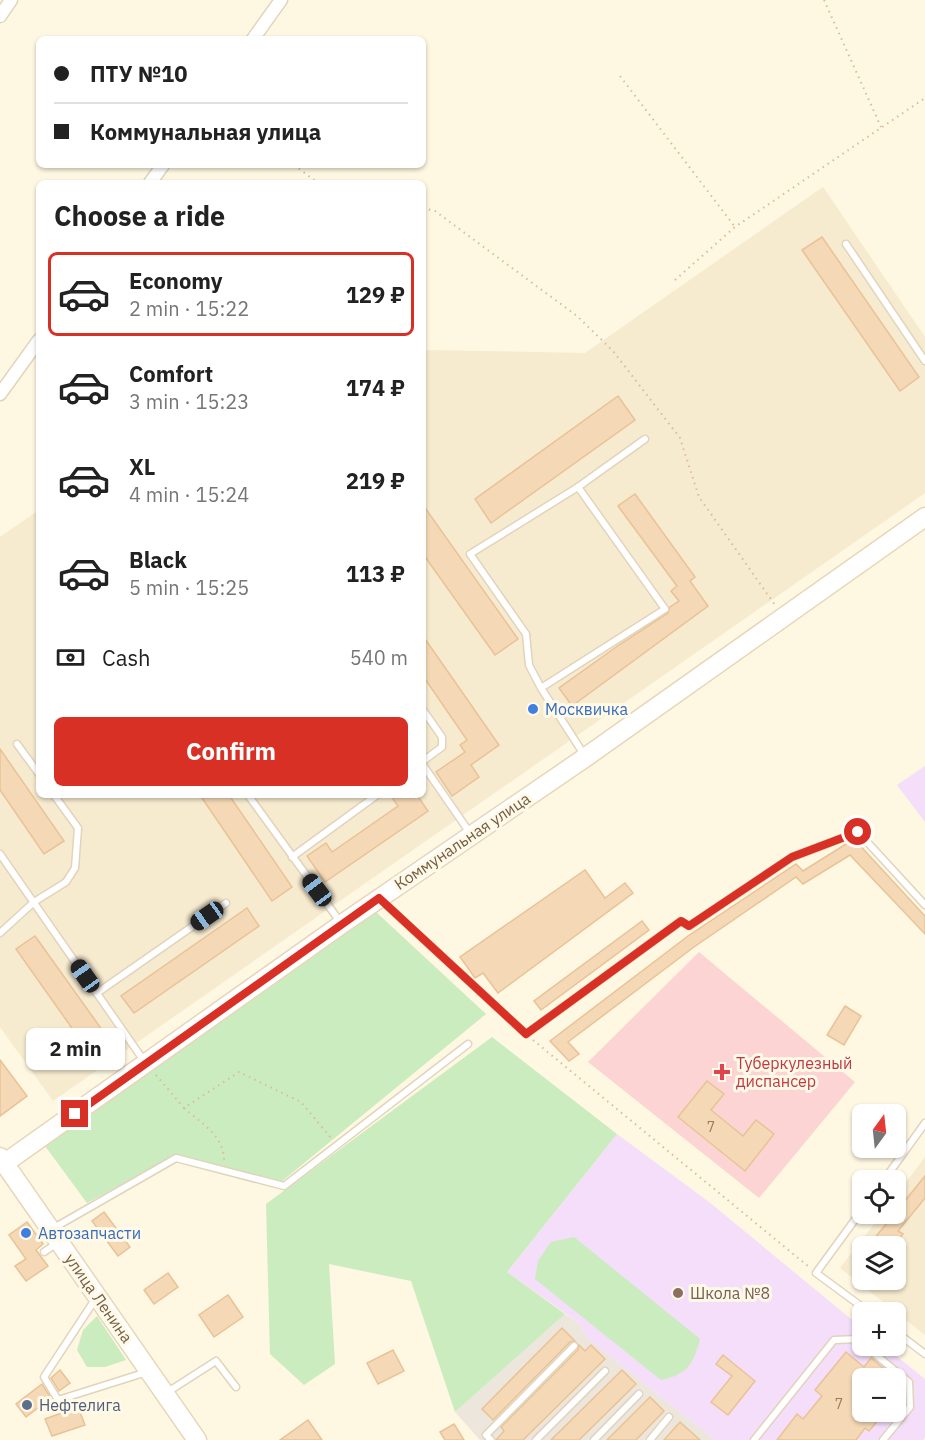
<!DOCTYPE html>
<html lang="en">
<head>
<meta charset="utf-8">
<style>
  body { margin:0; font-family:"IBM Plex Sans",sans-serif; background:#f6f6f6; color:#222; height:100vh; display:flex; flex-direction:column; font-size:22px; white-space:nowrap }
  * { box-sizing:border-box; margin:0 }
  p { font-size:20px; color:#767676 }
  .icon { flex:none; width:33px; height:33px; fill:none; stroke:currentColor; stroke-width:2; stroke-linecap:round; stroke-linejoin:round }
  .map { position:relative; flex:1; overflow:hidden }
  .sheet { position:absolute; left:36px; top:180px; width:390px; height:618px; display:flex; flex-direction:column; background:#fff; border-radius:9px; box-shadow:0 2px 4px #0004 }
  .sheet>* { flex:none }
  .guide { position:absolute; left:36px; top:36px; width:390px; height:132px; border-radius:9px; box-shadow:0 2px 4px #0004; display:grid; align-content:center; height:132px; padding:0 18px; background:#fff }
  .needle { width:39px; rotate:15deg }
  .controls { position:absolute; left:852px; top:1104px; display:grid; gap:12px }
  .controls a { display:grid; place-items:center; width:54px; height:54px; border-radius:9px; background:#fff; box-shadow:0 2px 4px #0004; font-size:30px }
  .end { position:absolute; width:27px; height:27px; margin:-14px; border:8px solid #d93025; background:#fff; box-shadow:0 0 0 3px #fff }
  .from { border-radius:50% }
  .bubble { position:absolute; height:42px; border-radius:9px; background:#fff; box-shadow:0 2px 4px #0004; font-size:20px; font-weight:800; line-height:42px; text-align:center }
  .car { position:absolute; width:18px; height:36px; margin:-18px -9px; border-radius:8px; box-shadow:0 0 4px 2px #0007; background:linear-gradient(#222 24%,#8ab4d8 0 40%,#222 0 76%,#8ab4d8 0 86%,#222 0) }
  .guide b { display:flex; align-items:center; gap:21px; height:57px; font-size:22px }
  .guide b+b { border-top:2px solid #e0e0e0 }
  .guide i { width:15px; height:15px; background:#222 }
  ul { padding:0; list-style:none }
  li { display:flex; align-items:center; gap:18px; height:84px; margin:0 12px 9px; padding:0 6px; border:3px solid transparent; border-radius:9px }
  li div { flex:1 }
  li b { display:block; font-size:22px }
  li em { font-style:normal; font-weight:800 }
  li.active { border-color:#d93025 }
  li>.icon { width:54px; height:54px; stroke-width:1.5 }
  h2 { padding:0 18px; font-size:27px; line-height:72px }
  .pay { display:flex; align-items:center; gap:15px; height:66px; padding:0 18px; font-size:22px }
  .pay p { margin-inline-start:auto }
  .primary-button { display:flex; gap:12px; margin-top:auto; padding:12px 18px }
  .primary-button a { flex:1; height:69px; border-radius:9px; background:#d93025; color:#fff; font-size:24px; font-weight:800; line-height:69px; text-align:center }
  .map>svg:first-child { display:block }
  .residential { fill:#f6eacf; fill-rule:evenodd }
  .industrial { fill:#ece6dc }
  .education { fill:#f4defa; fill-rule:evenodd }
  .medical { fill:#fcd4d3 }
  .green { fill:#caecbe }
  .building { fill:#f5d9b6; stroke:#e9c296; stroke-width:1.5 }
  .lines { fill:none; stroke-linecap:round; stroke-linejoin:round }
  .lane-casing { stroke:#e2d4bc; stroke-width:9 }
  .street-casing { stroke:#e2d4bc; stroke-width:15 }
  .secondary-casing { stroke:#e8d6b9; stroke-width:21 }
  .path { stroke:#dabc9a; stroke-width:2; stroke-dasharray:1.5 4.5; stroke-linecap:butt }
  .lane { stroke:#fff; stroke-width:6 }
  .street { stroke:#fff; stroke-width:12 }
  .secondary { stroke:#fff; stroke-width:18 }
  .route { stroke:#d93025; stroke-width:8 }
  .shop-dot { fill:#3f7fe0; stroke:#fff9e8; stroke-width:2 }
  .health-dot { fill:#e0444e; stroke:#fff9e8; stroke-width:2 }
  .education-dot { fill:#8d6e63; stroke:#fff9e8; stroke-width:2 }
  .service-dot { fill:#5c6f8a; stroke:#fff9e8; stroke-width:2 }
  .labels { text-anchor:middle; stroke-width:6; stroke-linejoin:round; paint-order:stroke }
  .number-label { font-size:14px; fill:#967d62 }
  .shop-label { font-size:16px; fill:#366cbe; stroke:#fff9e8; text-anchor:start }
  .street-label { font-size:16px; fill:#765e46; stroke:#fff9e8 }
  .health-label { font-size:16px; fill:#be3a42; stroke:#fff9e8; text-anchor:start }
  .education-label { font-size:16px; fill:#785e54; stroke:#fff9e8; text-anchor:start }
  .service-label { font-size:16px; fill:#4e5e75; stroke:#fff9e8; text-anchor:start }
</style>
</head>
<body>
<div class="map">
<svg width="925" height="1440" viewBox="0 0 925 1440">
  <rect width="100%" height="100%" fill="#fef7e1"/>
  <g class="residential">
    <polygon points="823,187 925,337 925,493 53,1101 0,1027 0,537 39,510 39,795 423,795 423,350 585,353"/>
    <path d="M925,1157V1335L840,1268L882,1214H896V1196ZM862,1246H896V1280H862Z"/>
  </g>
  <polygon class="industrial" points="565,1314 579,1323 587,1338 715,1440 480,1440 455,1412"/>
  <g class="education">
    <polygon points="925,766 925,822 897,785"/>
    <path d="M617,1134L709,1202L862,1328V1346H884L925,1379V1437L923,1440H715L587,1338L579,1323L507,1272ZM862,1378H896V1412H862Z"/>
  </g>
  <polygon class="medical" points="699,952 855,1082 759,1198 588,1062"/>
  <g class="green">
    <polygon points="376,912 486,1014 281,1182 176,1155 87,1203 45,1146"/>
    <polygon points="492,1037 617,1134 507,1272 565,1314 455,1412 411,1281 329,1264 335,1364 304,1385 270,1354 266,1204"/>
    <path d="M574,1237L700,1339C693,1364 688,1374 661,1380L535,1279L538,1261L551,1242Z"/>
    <polygon points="97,1316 126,1360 105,1367 87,1367 77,1350 83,1330"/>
  </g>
  <g class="building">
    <polygon points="822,237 919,377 900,391 802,250"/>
    <polygon points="618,396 635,420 491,523 475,499"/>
    <polygon points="635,494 695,577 690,581 708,606 572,706 559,688 619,645 668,613 670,607 679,601 671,591 677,586 618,506"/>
    <polygon points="423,505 518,639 495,655 423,554"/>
    <polygon points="423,636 499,745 471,765 479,777 452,796 436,772 465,752 460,745 467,740 423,676"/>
    <polygon points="0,749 64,841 44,854 0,790"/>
    <polygon points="200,795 229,795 292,887 272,901"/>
    <polygon points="398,795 417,795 428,811 325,882 307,856 326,843 332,852 398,806 393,799"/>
    <polygon points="854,839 925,916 925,934 850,855 803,884 796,877 694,947 568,1042 579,1054 569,1061 550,1041 688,936 796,864 803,871"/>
    <polygon points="585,870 605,898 625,883 633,893 498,993 483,973 475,978 460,957"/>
    <polygon points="247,908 259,926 134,1013 121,996"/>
    <polygon points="642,921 649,930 541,1010 534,1001"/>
    <polygon points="35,936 105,1034 86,1048 16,949"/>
    <polygon points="845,1006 861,1016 844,1045 827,1035"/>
    <polygon points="0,1060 27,1096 0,1116"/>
    <polygon points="707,1081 724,1094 711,1110 743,1136 756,1120 774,1134 745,1171 678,1117"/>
    <polygon points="925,1176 925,1198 898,1231 903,1234 894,1246 883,1246 874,1239"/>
    <polygon points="104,1212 130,1247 118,1256 92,1221"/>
    <polygon points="27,1222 43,1244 36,1250 48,1266 26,1281 15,1266 26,1259 9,1235"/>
    <polygon points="168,1273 178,1287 154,1304 144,1290"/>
    <polygon points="228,1295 243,1317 214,1337 199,1315"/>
    <polygon points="562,1328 575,1341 570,1342 493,1420 482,1409"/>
    <polygon points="579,1345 585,1351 591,1345 605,1359 523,1440 496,1440 504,1431 501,1427 578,1350"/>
    <polygon points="393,1350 404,1371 378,1384 367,1363"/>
    <polygon points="846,1352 864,1367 871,1358 888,1372 883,1378 862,1378 862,1412 885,1412 869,1431 865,1428 856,1440 777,1440 797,1414 803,1419 822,1396 815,1390"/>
    <polygon points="723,1355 755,1381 728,1415 711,1402 732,1376 716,1364"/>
    <polygon points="60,1370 70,1383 59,1391 51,1378"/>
    <polygon points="622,1370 636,1384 579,1440 551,1440"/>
    <polygon points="42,1384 51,1398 26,1417 16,1404"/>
    <polygon points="650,1397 664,1411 636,1440 607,1440"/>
    <polygon points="78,1407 85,1425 52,1436 45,1419"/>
    <polygon points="308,1420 322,1440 280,1440"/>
    <polygon points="680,1422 700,1440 664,1440"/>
    <polygon points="454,1424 464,1440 445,1440 440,1432"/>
  </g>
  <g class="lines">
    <g class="lane-casing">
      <g id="lane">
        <polyline points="846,244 925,361"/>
        <polyline points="578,487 645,439"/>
        <polyline points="541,688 665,609 578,487 470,554 526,634 529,665 541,688 585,756"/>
        <polyline points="423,710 442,737 442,747 423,761"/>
        <polyline points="17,744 39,774"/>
        <polyline points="423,765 470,833"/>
        <polyline points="248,795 341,923"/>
        <polyline points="0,854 144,1061"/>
        <polyline points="292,857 377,795"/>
        <polyline points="381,900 526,1034 681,921 689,926 792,857 858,832 925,905"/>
        <polyline points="0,933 34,902 66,882 75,868 78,828 54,795"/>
        <polyline points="97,993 226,903"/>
        <polyline points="884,1180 925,1123"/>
        <polyline points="862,1210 816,1273 869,1312"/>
        <polyline points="52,1229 176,1158 284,1186 468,1044"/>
        <polyline points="44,1252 57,1243"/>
        <polyline points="96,1298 44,1377 58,1400 147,1372"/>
        <polyline points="896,1332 925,1354"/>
        <polyline points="865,1346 909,1382 910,1407 883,1440"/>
        <polyline points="166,1393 216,1361 236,1387"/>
        <polyline points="491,1440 486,1435 574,1346"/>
        <polyline points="536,1440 605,1371"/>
        <polyline points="594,1440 639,1394"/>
        <polyline points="650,1440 669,1417"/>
        <polyline points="754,1440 834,1340 858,1339 862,1343"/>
      </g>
    </g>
    <g class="street-casing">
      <g id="street">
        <polyline points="0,16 11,0"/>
        <polyline points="253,39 281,0"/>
        <polyline points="150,183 163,165"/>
        <polyline points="0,394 39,340"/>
      </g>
    </g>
    <g class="secondary-casing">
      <g id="secondary">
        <polyline points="0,1157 197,1440"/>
        <polyline points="5,1163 342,924 586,757 925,517"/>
      </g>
    </g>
    <g class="path">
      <polyline points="824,0 881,127"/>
      <polyline points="620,76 735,227"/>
      <polyline points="294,165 318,183"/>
      <polyline points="423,208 435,211 577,316 613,351 680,438 699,497 775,605"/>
      <polyline points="675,280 735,227 925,98"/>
      <polyline points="533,1040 809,1267"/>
      <polyline points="156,1075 184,1108 239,1072 301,1102 331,1138"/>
      <path d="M184,1108C201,1123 224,1136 224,1160"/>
    </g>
    <use href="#lane" class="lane"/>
    <use href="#street" class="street"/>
    <use href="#secondary" class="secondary"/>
  </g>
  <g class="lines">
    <polyline class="route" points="75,1114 379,898 526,1034 681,921 689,926 792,857 858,832"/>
  </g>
  <g class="shop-dot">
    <circle cx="533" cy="709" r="6"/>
    <circle cx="26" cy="1233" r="6"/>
  </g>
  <path class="health-dot" d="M719 1063h6v6h6v6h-6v6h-6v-6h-6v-6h6z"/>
  <circle class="education-dot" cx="678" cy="1293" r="6"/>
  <circle class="service-dot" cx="27" cy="1405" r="6"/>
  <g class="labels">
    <g class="number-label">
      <text x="711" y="1132">7</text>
      <text x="839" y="1409">7</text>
    </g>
    <g class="shop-label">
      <text x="545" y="715">Москвичка</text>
      <text x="38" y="1239">Автозапчасти</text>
    </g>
    <g class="street-label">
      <text transform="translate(462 841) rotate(-34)" y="6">Коммунальная улица</text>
      <text transform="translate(99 1298) rotate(55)" y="6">улица Ленина</text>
    </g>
    <g class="health-label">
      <text x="736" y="1069">Туберкулезный<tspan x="736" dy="18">диспансер</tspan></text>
    </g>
    <g class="education-label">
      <text x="690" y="1299">Школа №8</text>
    </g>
    <g class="service-label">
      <text x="39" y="1411">Нефтелига</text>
    </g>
  </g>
</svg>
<div class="controls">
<a><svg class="needle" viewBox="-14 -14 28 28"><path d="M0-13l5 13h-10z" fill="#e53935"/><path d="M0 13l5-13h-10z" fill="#767676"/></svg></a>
<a><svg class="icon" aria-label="locate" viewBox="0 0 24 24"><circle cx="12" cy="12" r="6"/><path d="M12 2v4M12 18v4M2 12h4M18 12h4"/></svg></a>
<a><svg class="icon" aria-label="layers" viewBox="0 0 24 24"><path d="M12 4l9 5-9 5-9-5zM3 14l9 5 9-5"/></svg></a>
<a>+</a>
<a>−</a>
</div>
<i class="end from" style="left:858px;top:832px"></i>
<i class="end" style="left:75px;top:1114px"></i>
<div class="bubble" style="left:26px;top:1028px;width:99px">2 min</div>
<i class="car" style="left:317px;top:890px;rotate:323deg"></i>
<i class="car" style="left:207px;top:916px;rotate:235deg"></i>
<i class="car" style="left:85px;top:976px;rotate:325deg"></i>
<div class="guide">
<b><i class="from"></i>ПТУ №10</b>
<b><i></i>Коммунальная улица</b>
</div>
<section class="sheet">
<h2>Choose a ride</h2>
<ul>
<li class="active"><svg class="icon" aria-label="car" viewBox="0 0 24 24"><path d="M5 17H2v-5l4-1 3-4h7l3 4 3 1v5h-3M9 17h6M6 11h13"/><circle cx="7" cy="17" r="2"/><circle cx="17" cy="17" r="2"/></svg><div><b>Economy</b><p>2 min · 15:22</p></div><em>129 ₽</em></li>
<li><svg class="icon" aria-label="car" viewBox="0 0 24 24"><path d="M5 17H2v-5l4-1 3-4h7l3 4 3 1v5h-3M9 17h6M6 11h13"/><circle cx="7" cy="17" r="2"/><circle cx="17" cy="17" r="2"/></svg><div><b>Comfort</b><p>3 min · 15:23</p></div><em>174 ₽</em></li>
<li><svg class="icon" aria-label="car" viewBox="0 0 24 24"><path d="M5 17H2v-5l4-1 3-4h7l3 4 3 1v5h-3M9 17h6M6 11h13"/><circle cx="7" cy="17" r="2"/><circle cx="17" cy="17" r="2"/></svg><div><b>XL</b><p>4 min · 15:24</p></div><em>219 ₽</em></li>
<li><svg class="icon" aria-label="car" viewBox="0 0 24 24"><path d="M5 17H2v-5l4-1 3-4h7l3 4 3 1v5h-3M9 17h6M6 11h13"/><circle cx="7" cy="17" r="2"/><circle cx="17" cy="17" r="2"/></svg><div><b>Black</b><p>5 min · 15:25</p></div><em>113 ₽</em></li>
</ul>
<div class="pay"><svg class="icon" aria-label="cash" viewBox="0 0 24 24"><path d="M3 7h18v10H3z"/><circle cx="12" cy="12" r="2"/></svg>Cash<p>540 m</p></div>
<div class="primary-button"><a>Confirm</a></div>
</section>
</div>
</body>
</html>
